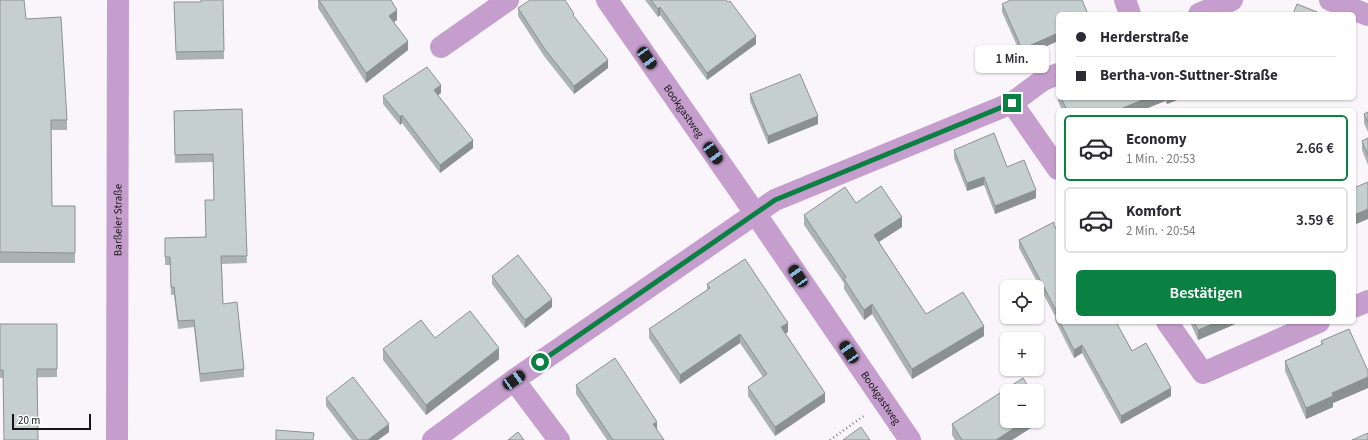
<!DOCTYPE html>
<html lang="de">
<head>
<meta charset="utf-8">
<style>
  body { margin:0; font-family:"Source Sans 3",sans-serif; background:#f2f2f3; color:#2b2b33; height:100vh; display:flex; flex-direction:column; font-size:15px; white-space:nowrap }
  * { box-sizing:border-box; margin:0 }
  p { font-size:13px; color:#7c7c81 }
  .icon { flex:none; width:22px; height:22px; fill:none; stroke:currentColor; stroke-width:2; stroke-linecap:round; stroke-linejoin:round }
  .map { position:relative; flex:1; overflow:hidden }
  .panel { position:absolute; left:1056px; top:108px; width:300px; height:216px; display:flex; flex-direction:column; background:#fff; border-radius:6px; box-shadow:0 1px 3px #0004 }
  .panel>* { flex:none }
  .hud { position:absolute; left:1056px; top:12px; width:300px; height:88px; border-radius:6px; box-shadow:0 1px 3px #0004; display:grid; align-content:center; height:88px; padding:0 20px; background:#fff }
  .buttons { position:absolute; left:1000px; top:280px; display:grid; gap:8px }
  .buttons a { display:grid; place-items:center; width:44px; height:44px; border-radius:6px; background:#fff; box-shadow:0 1px 3px #0004; font-size:20px }
  .scale { position:absolute; left:12px; bottom:10px; width:79px; box-sizing:border-box; padding-left:4px; border:2px solid #151416; border-top:0; font-size:11px; line-height:14px; white-space:nowrap; color:#151416; -webkit-text-stroke:3px #fff; paint-order:stroke }
  .end { position:absolute; width:18px; height:18px; margin:-9px; border:5px solid #0b8043; background:#fff; box-shadow:0 0 0 2px #fff }
  .from { border-radius:50% }
  .bubble { position:absolute; height:28px; border-radius:6px; background:#fff; box-shadow:0 1px 3px #0004; font-size:13px; font-weight:600; line-height:28px; text-align:center }
  .car { position:absolute; width:12px; height:24px; margin:-12px -6px; border-radius:5px; box-shadow:0 0 3px 1px #0007; background:linear-gradient(#222 24%,#8ab4d8 0 40%,#222 0 76%,#8ab4d8 0 86%,#222 0) }
  .hud b { display:flex; align-items:center; gap:14px; height:38px; font-size:15px }
  .hud b+b { border-top:1px solid #e1e1e2 }
  .hud i { width:10px; height:10px; background:#2b2b33 }
  ul { padding:7px 0 0; list-style:none }
  li { display:flex; align-items:center; gap:12px; height:66px; margin:0 8px 6px; padding:0 12px; border:2px solid #e1e1e2; border-radius:6px }
  li div { flex:1 }
  li b { display:block; font-size:15px }
  li em { font-style:normal; font-weight:600 }
  li.active { border-color:#0b8043 }
  li>.icon { width:36px; height:36px; stroke-width:1.5 }
  .primary-button { display:flex; gap:8px; margin-top:auto; padding:8px 20px }
  .primary-button a { flex:1; height:46px; border-radius:6px; background:#0b8043; color:#fff; font-size:16px; font-weight:600; line-height:46px; text-align:center }
  .map>svg:first-child { display:block }
  .lines { fill:none; stroke-linecap:round; stroke-linejoin:round }
  .path { stroke:#817e82; stroke-width:2.5; stroke-dasharray:1 3; stroke-linecap:butt }
  .minor { stroke:#c69ece; stroke-width:22 }
  .wall { fill:#aab2b2 }
  .shaded-wall { fill:#8b9191 }
  .building { fill:#c6cfcf; stroke:#8b9191 }
  .route { stroke:#0b8043; stroke-width:5 }
  .labels { text-anchor:middle; stroke-width:4; stroke-linejoin:round; paint-order:stroke }
  .street-label { font-size:11px; fill:#151416; stroke:#fff }
</style>
</head>
<body>
<div class="map">
<svg width="1368" height="440" viewBox="0 0 1368 440">
  <rect width="100%" height="100%" fill="#faf5fb"/>
  <g class="lines">
    <polyline class="path" points="830,440 865,415"/>
    <g class="minor">
      <path id="s1" d="M607,0L755,213L910,440"/>
      <polyline points="1125,0 1130,14"/>
      <polyline points="1330,0 1368,15"/>
      <polyline points="1199,14 1232,0"/>
      <polyline points="441,47 508,0"/>
      <polyline points="1012,103 1058,169"/>
      <polyline points="1354,307 1368,301"/>
      <polyline points="1167,322 1203,373 1319,322"/>
      <polyline points="514,380 559,440"/>
      <path id="s2" d="M117,440L118,0"/>
      <polyline points="433,440 514,380 775,200 1012,103 1043,80 1058,74"/>
    </g>
  </g>
  <g class="wall">
    <polygon points="0,0 26,19 67,120 67,130 51,130 52,206 75,206 75,263 0,263"/>
    <polygon points="223,0 224,59 176,60 174,2 201,2"/>
    <polygon points="318,0 391,0 397,20 394,22 408,50 366,83 318,8"/>
    <polygon points="645,0 726,0 756,44 707,80 660,15 658,17"/>
    <polygon points="1002,4 1058,14 1058,41 1022,57 1002,12"/>
    <polygon points="518,8 574,18 608,68 574,94 544,56 518,16"/>
    <polygon points="441,93 438,95 473,148 440,173 402,123 400,125 383,104 383,96"/>
    <polygon points="750,94 818,124 768,144 750,101"/>
    <polygon points="1058,98 1182,98 1167,104 1165,101 1143,110 1062,110 1058,101"/>
    <polygon points="242,109 247,263 222,264 223,304 244,369 244,377 200,382 194,327 178,329 174,295 171,295 170,265 165,265 165,238 205,237 214,200 213,162 175,163 174,111"/>
    <polygon points="1368,112 1368,132 1364,123 1364,114"/>
    <polygon points="1368,138 1368,165 1362,150 1362,141"/>
    <polygon points="954,150 1007,167 1036,198 995,214 984,185 967,191 954,158"/>
    <polygon points="856,203 902,227 879,242 926,314 984,336 912,379 872,314 864,320 844,289 844,283 804,225 804,215"/>
    <polygon points="1054,225 1058,232 1058,322 1116,322 1132,351 1171,396 1121,424 1082,353 1074,358 1055,320 1055,316 1019,248 1019,240"/>
    <polygon points="492,276 552,307 525,328 492,284"/>
    <polygon points="707,284 788,332 785,334 825,402 775,436 748,396 748,387 763,377 740,343 680,384 649,338 649,329 707,290"/>
    <polygon points="1190,322 1240,322 1198,340"/>
    <polygon points="0,324 57,324 57,377 0,378"/>
    <polygon points="435,338 499,359 426,415 383,360 383,349"/>
    <polygon points="1321,341 1368,371 1368,388 1333,403 1333,407 1306,419 1285,371 1285,361 1321,345"/>
    <polygon points="576,385 657,430 664,440 607,440 576,394"/>
    <polygon points="326,398 389,432 378,440 352,440 326,406"/>
    <polygon points="1043,420 1012,440 955,440 952,435 952,424"/>
  </g>
  <g class="shaded-wall">
    <polygon points="660,7 660,15 658,17 658,9"/>
    <polygon points="397,10 397,20 389,25 389,16"/>
    <polygon points="1058,33 1058,41 1022,57 1022,49"/>
    <polygon points="756,36 756,44 707,80 707,73"/>
    <polygon points="408,41 408,50 366,83 366,73"/>
    <polygon points="608,60 608,68 574,94 574,86"/>
    <polygon points="441,85 441,93 434,98 434,90"/>
    <polygon points="1147,98 1165,98 1165,101 1143,110 1118,110"/>
    <polygon points="1167,98 1182,98 1167,104"/>
    <polygon points="402,115 402,123 400,125 400,117"/>
    <polygon points="818,116 818,124 768,144 768,136"/>
    <polygon points="473,140 473,148 440,173 440,165"/>
    <polygon points="984,177 984,185 967,191 967,183"/>
    <polygon points="1036,190 1036,198 995,214 995,206"/>
    <polygon points="1368,209 1368,219 1354,225 1354,215"/>
    <polygon points="902,217 902,227 874,245 874,235"/>
    <polygon points="552,299 552,307 525,328 525,320"/>
    <polygon points="872,304 872,314 864,320 864,310"/>
    <polygon points="1217,322 1240,322 1198,340 1198,330"/>
    <polygon points="788,323 788,332 781,336 781,327"/>
    <polygon points="984,326 984,336 912,379 912,369"/>
    <polygon points="740,334 740,343 680,384 680,375"/>
    <polygon points="1082,345 1082,353 1074,358 1074,350"/>
    <polygon points="499,348 499,359 426,415 426,405"/>
    <polygon points="1368,377 1368,388 1333,403 1333,407 1306,419 1306,408 1332,393"/>
    <polygon points="1171,388 1171,396 1121,424 1121,416"/>
    <polygon points="825,393 825,402 775,436 775,427"/>
    <polygon points="1043,410 1043,420 1012,440 996,440 1025,421 1037,421 1037,414"/>
    <polygon points="657,422 657,431 653,424"/>
    <polygon points="389,424 389,432 378,440 368,440"/>
  </g>
  <g class="building">
    <polygon points="0,0 24,0 26,19 61,17 67,120 51,120 52,206 75,206 75,253 0,252"/>
    <polygon points="201,0 223,0 224,51 176,52 174,2 201,2"/>
    <polygon points="319,0 391,0 397,10 389,16 408,41 366,73"/>
    <polygon points="530,0 565,0 574,14 573,15 608,60 574,86 544,48 518,8"/>
    <polygon points="651,0 726,0 728,2 730,1 756,36 707,73 660,7 658,9"/>
    <polygon points="1011,0 1082,0 1088,14 1058,14 1058,33 1022,49 1002,4"/>
    <polygon points="1297,4 1322,14 1293,14"/>
    <polygon points="427,67 441,85 434,90 473,140 440,165 402,115 400,117 383,96"/>
    <polygon points="800,74 818,116 768,136 750,94"/>
    <polygon points="1061,98 1147,98 1118,110 1067,110"/>
    <polygon points="242,109 247,256 221,256 223,304 237,302 244,369 200,374 194,320 178,321 174,287 171,287 170,257 165,257 165,238 206,237 205,200 214,200 213,154 175,155 174,111"/>
    <polygon points="1368,112 1368,122 1364,114"/>
    <polygon points="994,133 1007,167 1024,160 1036,190 995,206 984,177 967,183 954,150"/>
    <polygon points="1368,138 1368,155 1362,141"/>
    <polygon points="1368,182 1368,209 1354,215 1354,188"/>
    <polygon points="881,186 902,217 874,235 926,314 963,292 984,326 912,369 872,304 864,310 844,279 846,277 804,215 845,187 856,203"/>
    <polygon points="1054,222 1054,225 1058,232 1058,318 1055,312 1057,312 1019,240"/>
    <polygon points="518,255 552,299 525,320 492,276"/>
    <polygon points="745,259 788,323 781,327 825,393 775,427 748,387 767,374 740,334 680,375 649,329 710,288 707,284"/>
    <polygon points="470,311 499,348 426,405 383,349 421,320 435,338"/>
    <polygon points="1060,322 1116,322 1132,351 1146,343 1171,388 1121,416 1082,345 1074,350"/>
    <polygon points="1194,322 1217,322 1198,330"/>
    <polygon points="0,324 57,324 57,369 37,369 38,440 4,440 3,370 0,370"/>
    <polygon points="1349,329 1368,371 1368,377 1332,393 1333,396 1306,408 1285,361 1323,344 1321,341"/>
    <polygon points="615,358 657,422 653,424 664,440 613,440 576,385"/>
    <polygon points="353,377 389,424 368,440 358,440 326,398"/>
    <polygon points="1023,378 1031,391 1007,391 1007,421 1025,421 996,440 962,440 952,424"/>
    <polygon points="1037,400 1043,410 1037,414"/>
    <polygon points="861,427 870,440 843,440"/>
    <polygon points="276,430 314,433 313,440 276,440"/>
    <polygon points="518,432 524,440 508,440"/>
    <polygon points="1368,433 1368,440 1352,440"/>
  </g>
  <g class="lines">
    <polyline class="route" points="540,362 775,200 1012,103"/>
  </g>
  <g class="labels">
    <g class="street-label">
      <text dy="4" stroke="none"><textPath href="#s1" startOffset="135">Bookgastweg</textPath></text>
      <text dy="4" stroke="none"><textPath href="#s2" startOffset="220">Barßeler Straße</textPath></text>
      <text dy="4" stroke="none"><textPath href="#s1" startOffset="483">Bookgastweg</textPath></text>
    </g>
  </g>
</svg>
<div class="buttons">
<a><svg class="icon" aria-label="locate" viewBox="0 0 24 24"><circle cx="12" cy="12" r="6"/><path d="M12 2v4M12 18v4M2 12h4M18 12h4"/></svg></a>
<a>+</a>
<a>−</a>
</div>
<div class="scale">20 m</div>
<i class="end from" style="left:540px;top:362px"></i>
<i class="end" style="left:1012px;top:103px"></i>
<div class="bubble" style="left:975px;top:45px;width:74px">1 Min.</div>
<i class="car" style="left:647px;top:58px;rotate:145deg"></i>
<i class="car" style="left:713px;top:153px;rotate:145deg"></i>
<i class="car" style="left:798px;top:276px;rotate:326deg"></i>
<i class="car" style="left:849px;top:352px;rotate:326deg"></i>
<i class="car" style="left:514px;top:380px;rotate:55deg"></i>
<div class="hud">
<b><i class="from"></i>Herderstraße</b>
<b><i></i>Bertha-von-Suttner-Straße</b>
</div>
<section class="panel">
<ul>
<li class="active"><svg class="icon" aria-label="car" viewBox="0 0 24 24"><path d="M5 17H2v-5l4-1 3-4h7l3 4 3 1v5h-3M9 17h6M6 11h13"/><circle cx="7" cy="17" r="2"/><circle cx="17" cy="17" r="2"/></svg><div><b>Economy</b><p>1 Min. · 20:53</p></div><em>2.66 €</em></li>
<li><svg class="icon" aria-label="car" viewBox="0 0 24 24"><path d="M5 17H2v-5l4-1 3-4h7l3 4 3 1v5h-3M9 17h6M6 11h13"/><circle cx="7" cy="17" r="2"/><circle cx="17" cy="17" r="2"/></svg><div><b>Komfort</b><p>2 Min. · 20:54</p></div><em>3.59 €</em></li>
</ul>
<div class="primary-button"><a>Bestätigen</a></div>
</section>
</div>
</body>
</html>
